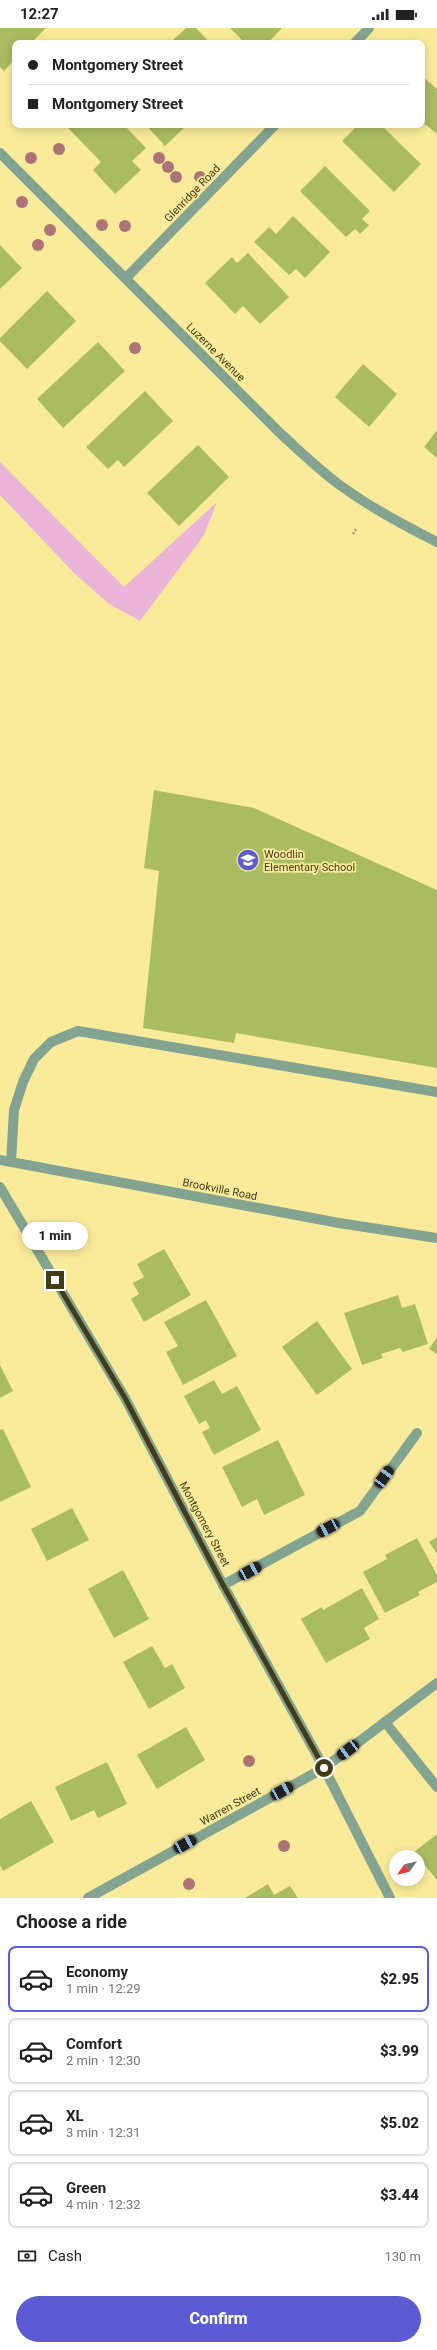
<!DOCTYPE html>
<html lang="en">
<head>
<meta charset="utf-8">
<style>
  body { margin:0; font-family:Roboto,sans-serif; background:#f2f2f2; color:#222; height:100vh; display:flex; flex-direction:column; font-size:15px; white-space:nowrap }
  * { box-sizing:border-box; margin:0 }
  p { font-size:13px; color:#767676 }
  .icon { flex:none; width:22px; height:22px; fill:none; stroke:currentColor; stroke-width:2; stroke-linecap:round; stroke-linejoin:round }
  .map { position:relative; height:1870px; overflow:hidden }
  .panel { display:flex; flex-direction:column; background:#fff; flex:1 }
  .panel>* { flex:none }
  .guide { position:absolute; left:12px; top:12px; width:413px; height:88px; border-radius:8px; box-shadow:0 2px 10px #0003; display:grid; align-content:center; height:88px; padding:0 16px; background:#fff }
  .needle { width:26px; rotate:236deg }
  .buttons { position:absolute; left:389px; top:1822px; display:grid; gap:8px }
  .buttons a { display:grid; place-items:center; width:36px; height:36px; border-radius:50%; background:#fff; box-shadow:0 2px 10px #0003; font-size:20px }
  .end { position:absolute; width:18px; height:18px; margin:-9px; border:5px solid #423c1b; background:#fff; box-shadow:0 0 0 2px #fff }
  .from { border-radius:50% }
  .bubble { position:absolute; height:28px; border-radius:14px; background:#fff; box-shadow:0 2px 10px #0003; font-size:13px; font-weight:800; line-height:28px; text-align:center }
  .car { position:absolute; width:12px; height:24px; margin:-12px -6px; border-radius:5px; box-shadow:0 0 3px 1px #0007; background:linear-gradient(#222 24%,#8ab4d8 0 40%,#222 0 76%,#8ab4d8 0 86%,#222 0) }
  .guide b { display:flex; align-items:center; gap:14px; height:38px; font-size:15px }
  .guide b+b { border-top:1px solid #e0e0e0 }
  .guide i { width:10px; height:10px; background:#222 }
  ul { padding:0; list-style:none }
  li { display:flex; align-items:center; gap:12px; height:66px; margin:0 8px 6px; padding:0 8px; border:2px solid #e0e0e0; border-radius:8px }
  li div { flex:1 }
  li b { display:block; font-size:15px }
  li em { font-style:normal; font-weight:800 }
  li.current { border-color:#5c5bd3 }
  li>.icon { width:36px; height:36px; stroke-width:1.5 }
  h2 { padding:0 16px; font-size:18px; line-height:48px }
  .pay { display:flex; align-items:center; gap:10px; height:44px; padding:0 16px; font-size:15px }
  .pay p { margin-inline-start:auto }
  .primary-button { display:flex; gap:8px; margin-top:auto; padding:8px 16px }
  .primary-button a { flex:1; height:46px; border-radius:24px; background:#5c5bd3; color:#fff; font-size:16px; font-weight:800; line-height:46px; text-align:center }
  .status { display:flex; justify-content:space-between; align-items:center; height:28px; padding:0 20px; background:#fff; direction:ltr }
  .status svg { height:11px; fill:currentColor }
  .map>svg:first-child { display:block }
  .green { fill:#ebb4d9 }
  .building { fill:#aabc61 }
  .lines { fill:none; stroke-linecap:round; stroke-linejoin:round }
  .path { stroke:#a0965c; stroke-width:2.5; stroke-dasharray:2 2; stroke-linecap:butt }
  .minor { stroke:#83a490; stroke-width:10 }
  .tree { fill:#ae7377 }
  .route { stroke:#423c1b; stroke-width:5 }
  .labels { text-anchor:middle; stroke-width:3.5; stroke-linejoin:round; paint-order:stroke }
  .street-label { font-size:11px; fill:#423c1b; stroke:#faeb9a }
  .poi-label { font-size:11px; fill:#423c1b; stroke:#faeb9a; text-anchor:start }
</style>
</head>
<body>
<div class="status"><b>12:27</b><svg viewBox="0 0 49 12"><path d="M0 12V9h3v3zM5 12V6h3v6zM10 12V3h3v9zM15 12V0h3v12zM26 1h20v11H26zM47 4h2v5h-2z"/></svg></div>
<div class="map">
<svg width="437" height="1870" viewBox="0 0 437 1870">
  <rect width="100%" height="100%" fill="#faeb9a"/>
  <polygon class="green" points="0,434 124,559 217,474 204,507 140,593 109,576 74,545 0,467"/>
  <g class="building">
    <polygon points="0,0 46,0 31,15 15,15 15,31 4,43 0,39"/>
    <polygon points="186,0 196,0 210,15 170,15"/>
    <polygon points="230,0 282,0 268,15 245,15"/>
    <polygon points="422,48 437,61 437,106 422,94"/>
    <polygon points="68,97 124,97 146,120 132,133 141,142 115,166 93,142 101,134 66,98"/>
    <polygon points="146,97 187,97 165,118"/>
    <polygon points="358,97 381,97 421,136 394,164 342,113"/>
    <polygon points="325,138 370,183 362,191 369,197 360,206 355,201 346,209 300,163"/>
    <polygon points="293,188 330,224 305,250 296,241 289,247 254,214 269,199 276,206"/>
    <polygon points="0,217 22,240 0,261"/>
    <polygon points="248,225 289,269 260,296 243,278 235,286 205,255 232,229 237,235"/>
    <polygon points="47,263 76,293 27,341 0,313 0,310"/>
    <polygon points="98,314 125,343 63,400 37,371"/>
    <polygon points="363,336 397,366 369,399 335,369"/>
    <polygon points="145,363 173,393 124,439 118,432 108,441 86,419"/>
    <polygon points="437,402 437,430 424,419"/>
    <polygon points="198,417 229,449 179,498 147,465"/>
    <polygon points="154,762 254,780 437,862 437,1040 236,1005 234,1015 143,1000 159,843 144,840"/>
    <polygon points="164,1221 191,1267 144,1294 131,1271 139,1266 133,1255 144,1249 137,1236"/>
    <polygon points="398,1267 402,1280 415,1276 428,1316 403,1324 400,1320 381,1326 383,1330 362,1337 344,1285"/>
    <polygon points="206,1272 237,1328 183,1357 166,1324 178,1318 164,1294"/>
    <polygon points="317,1293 352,1341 317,1367 282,1319"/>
    <polygon points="437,1309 437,1326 429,1321"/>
    <polygon points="0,1337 13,1363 0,1370"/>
    <polygon points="214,1352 222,1366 237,1358 261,1402 214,1427 202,1404 210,1400 206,1392 199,1396 184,1368"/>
    <polygon points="3,1401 31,1459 0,1474 0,1402"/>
    <polygon points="278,1412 305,1467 264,1487 257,1471 242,1479 222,1439"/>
    <polygon points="72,1480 89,1512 47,1533 31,1501"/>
    <polygon points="437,1509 437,1526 429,1514"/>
    <polygon points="417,1510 437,1547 437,1554 418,1564 420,1567 385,1585 363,1544 387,1531 385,1527"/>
    <polygon points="123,1542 149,1591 114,1610 88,1561"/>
    <polygon points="362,1560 379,1591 364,1600 370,1611 326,1635 301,1591 322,1579 323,1582"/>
    <polygon points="152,1618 165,1640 172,1636 185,1660 149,1681 123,1634"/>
    <polygon points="186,1699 205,1732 157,1761 137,1727"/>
    <polygon points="107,1734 127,1776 98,1790 94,1782 71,1793 55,1759"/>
    <polygon points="31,1773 54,1814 3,1843 0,1837 0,1791"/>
    <polygon points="437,1806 437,1852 414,1824"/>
    <polygon points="268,1856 274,1867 290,1858 298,1870 245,1870"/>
  </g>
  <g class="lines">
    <polyline class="path" points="353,506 356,501"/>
    <g class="minor">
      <polyline points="355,15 369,0"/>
      <path d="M0,125L281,406C301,424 321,444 344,460C373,481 405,498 437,514"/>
      <polyline points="126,250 275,97"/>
      <polyline points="0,1132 339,1195 437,1210"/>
      <polyline points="11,1134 14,1082 23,1054 34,1031 51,1014 78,1003 437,1064"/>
      <polyline points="0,1159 125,1370 223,1557 324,1740 390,1870"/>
      <polyline points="223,1557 360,1483 417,1405"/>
      <polyline points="385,1694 437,1759"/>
      <polyline points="88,1870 324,1740 437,1655"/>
    </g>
  </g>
  <g class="tree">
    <circle cx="59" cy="121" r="6"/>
    <circle cx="31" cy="130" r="6"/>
    <circle cx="159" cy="130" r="6"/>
    <circle cx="168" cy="139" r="6"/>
    <circle cx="176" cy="149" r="6"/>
    <circle cx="200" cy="149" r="6"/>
    <circle cx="22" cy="174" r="6"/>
    <circle cx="102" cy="197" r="6"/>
    <circle cx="125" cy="198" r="6"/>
    <circle cx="50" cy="202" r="6"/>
    <circle cx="38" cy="217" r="6"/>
    <circle cx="135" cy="320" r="6"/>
    <circle cx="249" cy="1733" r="6"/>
    <circle cx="284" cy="1818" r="6"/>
    <circle cx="189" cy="1856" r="6"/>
  </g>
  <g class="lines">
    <polyline class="route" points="55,1252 125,1370 223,1557 324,1740"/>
  </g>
  <defs>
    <g id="school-disc" transform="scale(1.15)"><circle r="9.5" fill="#5c5bd3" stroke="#faeb9a"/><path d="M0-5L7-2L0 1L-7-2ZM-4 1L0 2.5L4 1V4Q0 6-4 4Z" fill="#fff"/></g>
  </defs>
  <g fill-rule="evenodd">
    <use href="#school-disc" x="248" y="832"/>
  </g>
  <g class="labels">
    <g class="street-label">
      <text transform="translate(192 165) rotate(-46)" y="4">Glenridge Road</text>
      <text transform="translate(216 324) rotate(45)" y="4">Luzerne Avenue</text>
      <text transform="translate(220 1161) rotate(11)" y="4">Brookville Road</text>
      <text transform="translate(205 1496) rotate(62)" y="4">Montgomery Street</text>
      <text transform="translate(230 1778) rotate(-29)" y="4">Warren Street</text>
    </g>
    <g class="poi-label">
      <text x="264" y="830">Woodlin<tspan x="264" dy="13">Elementary School</tspan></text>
    </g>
  </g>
</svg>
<div class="buttons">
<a><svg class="needle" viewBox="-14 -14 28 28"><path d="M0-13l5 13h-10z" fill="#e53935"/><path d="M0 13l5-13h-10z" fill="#767676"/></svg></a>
</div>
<i class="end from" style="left:324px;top:1740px"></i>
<i class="end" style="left:55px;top:1252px"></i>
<div class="bubble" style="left:22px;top:1194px;width:66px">1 min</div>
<i class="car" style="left:384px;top:1449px;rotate:36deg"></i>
<i class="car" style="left:328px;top:1500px;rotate:242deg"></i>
<i class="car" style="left:250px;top:1543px;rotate:61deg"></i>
<i class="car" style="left:348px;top:1722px;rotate:233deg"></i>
<i class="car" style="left:282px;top:1763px;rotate:61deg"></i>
<i class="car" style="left:185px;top:1816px;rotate:61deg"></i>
<div class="guide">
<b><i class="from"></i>Montgomery Street</b>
<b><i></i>Montgomery Street</b>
</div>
</div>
<section class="panel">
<h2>Choose a ride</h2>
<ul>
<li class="current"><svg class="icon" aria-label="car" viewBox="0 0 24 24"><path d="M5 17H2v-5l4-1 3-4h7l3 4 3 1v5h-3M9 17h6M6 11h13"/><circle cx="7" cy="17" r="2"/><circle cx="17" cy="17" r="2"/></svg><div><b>Economy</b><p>1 min · 12:29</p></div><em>$2.95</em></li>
<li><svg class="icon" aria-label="car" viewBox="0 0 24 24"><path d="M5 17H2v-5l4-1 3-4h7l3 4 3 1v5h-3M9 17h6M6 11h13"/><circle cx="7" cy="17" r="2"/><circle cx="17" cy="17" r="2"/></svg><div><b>Comfort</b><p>2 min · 12:30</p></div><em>$3.99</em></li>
<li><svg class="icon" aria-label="car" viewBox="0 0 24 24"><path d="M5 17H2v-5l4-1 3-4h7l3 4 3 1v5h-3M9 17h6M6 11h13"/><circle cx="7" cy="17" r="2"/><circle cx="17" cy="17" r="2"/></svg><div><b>XL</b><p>3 min · 12:31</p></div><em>$5.02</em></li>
<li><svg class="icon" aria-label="car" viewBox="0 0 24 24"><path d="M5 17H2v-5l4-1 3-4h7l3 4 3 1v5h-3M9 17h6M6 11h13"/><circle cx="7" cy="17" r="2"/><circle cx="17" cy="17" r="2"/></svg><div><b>Green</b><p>4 min · 12:32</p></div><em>$3.44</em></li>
</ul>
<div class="pay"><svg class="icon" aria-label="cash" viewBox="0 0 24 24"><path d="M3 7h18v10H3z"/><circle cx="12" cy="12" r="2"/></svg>Cash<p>130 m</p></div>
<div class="primary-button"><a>Confirm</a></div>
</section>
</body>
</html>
